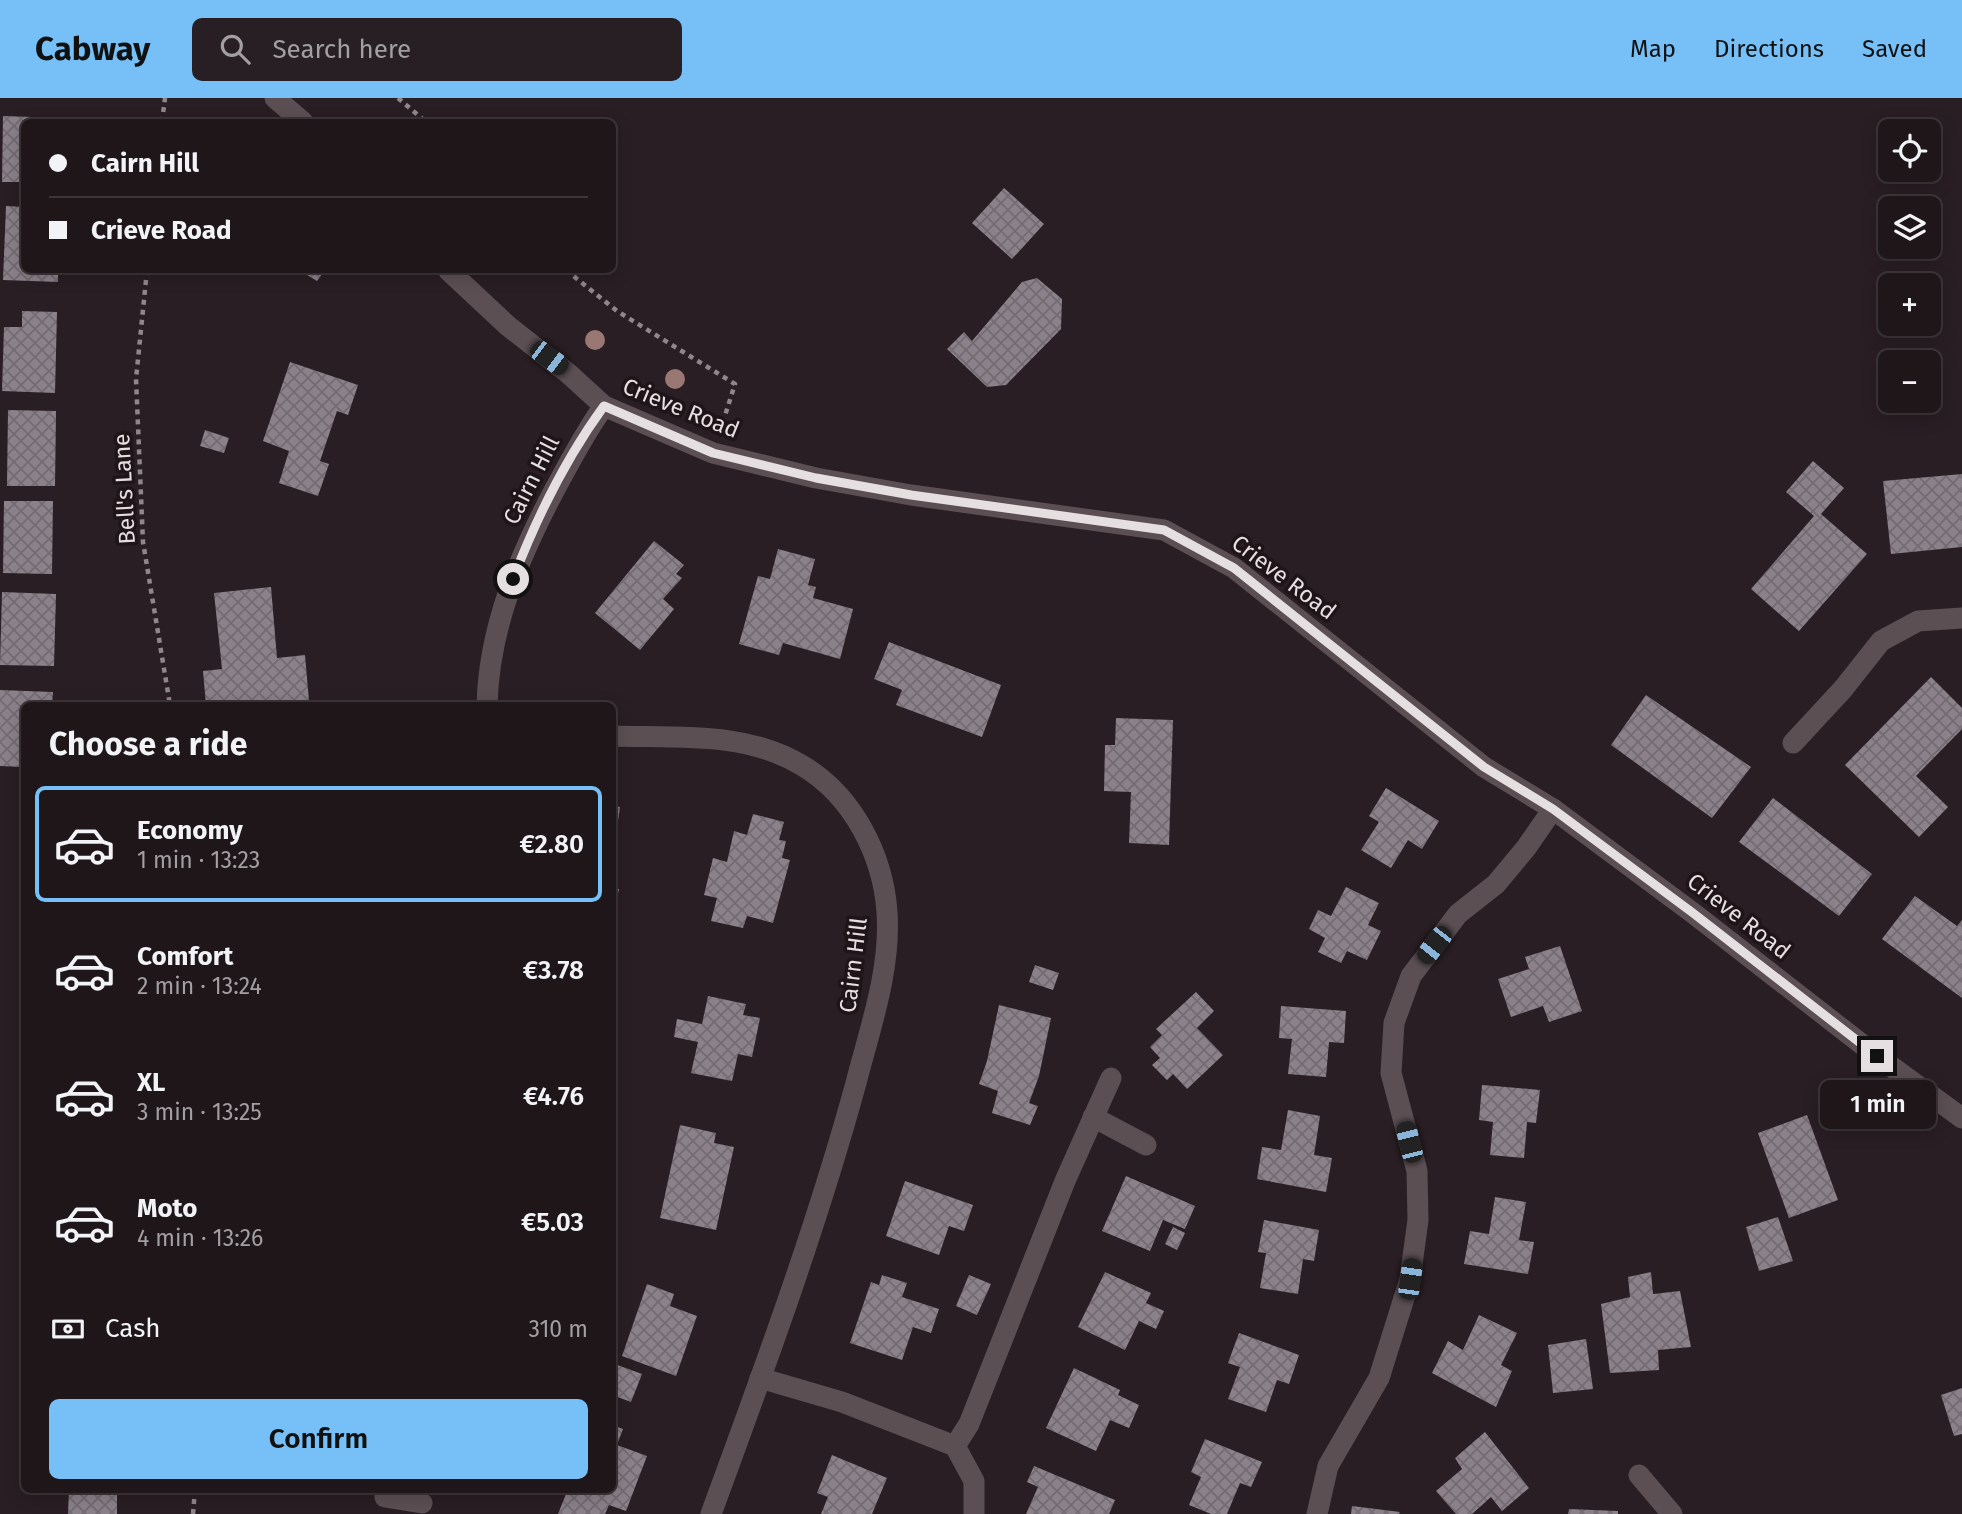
<!DOCTYPE html>
<html lang="en">
<head>
<meta charset="utf-8">
<style>
  body { margin:0; font-family:"Fira Sans",sans-serif; background:#271f23; color:#f1f3f6; height:100vh; display:flex; flex-direction:column; font-size:26px; white-space:nowrap }
  * { box-sizing:border-box; margin:0 }
  p { font-size:23px; color:#a19fa2 }
  .icon { flex:none; width:38px; height:38px; fill:none; stroke:currentColor; stroke-width:2; stroke-linecap:round; stroke-linejoin:round }
  .map { position:relative; flex:1; overflow:hidden }
  .side { position:absolute; left:21px; top:604px; width:595px; height:791px; display:flex; flex-direction:column; background:#1f161a; border-radius:10px; box-shadow:0 4px 18px #0003,0 0 0 2px #3c3539 }
  .side>* { flex:none }
  .guide { position:absolute; left:21px; top:21px; width:595px; height:154px; border-radius:10px; box-shadow:0 4px 18px #0003,0 0 0 2px #3c3539; display:grid; align-content:center; height:154px; padding:0 28px; background:#1f161a }
  .tools { position:absolute; left:1878px; top:21px; display:grid; gap:14px }
  .tools a { display:grid; place-items:center; width:63px; height:63px; border-radius:10px; background:#1f161a; box-shadow:0 4px 18px #0003,0 0 0 2px #3c3539; font-size:35px }
  .end { position:absolute; width:32px; height:32px; margin:-16px; border:9px solid #e6dfe2; background:#111; box-shadow:0 0 0 4px #111 }
  .from { border-radius:50% }
  .bubble { position:absolute; height:49px; border-radius:10px; background:#1f161a; box-shadow:0 4px 18px #0003,0 0 0 2px #3c3539; font-size:23px; font-weight:600; line-height:49px; text-align:center }
  .car { position:absolute; width:21px; height:42px; margin:-21px -10px; border-radius:9px; box-shadow:0 0 5px 2px #0007; background:linear-gradient(#222 24%,#8ab4d8 0 40%,#222 0 76%,#8ab4d8 0 86%,#222 0) }
  .guide b { display:flex; align-items:center; gap:24px; height:66px; font-size:26px }
  .guide b+b { border-top:2px solid #3c3539 }
  .guide i { width:18px; height:18px; background:#f1f3f6 }
  ul { padding:0; list-style:none }
  li { display:flex; align-items:center; gap:21px; height:116px; margin:0 14px 10px; padding:0 14px; border:4px solid transparent; border-radius:10px }
  li div { flex:1 }
  li b { display:block; font-size:26px }
  li em { font-style:normal; font-weight:600 }
  li.current { border-color:#76c0f7 }
  li>.icon { width:63px; height:63px; stroke-width:1.5 }
  h2 { padding:0 28px; font-size:32px; line-height:84px }
  .pay { display:flex; align-items:center; gap:18px; height:77px; padding:0 28px; font-size:26px }
  .pay p { margin-inline-start:auto }
  .cta { display:flex; gap:14px; margin-top:auto; padding:14px 28px }
  .cta a { flex:1; height:80px; border-radius:10px; background:#76c0f7; color:#111; font-size:28px; font-weight:600; line-height:80px; text-align:center }
  header { display:flex; align-items:center; gap:42px; box-sizing:border-box; height:98px; padding:0 35px; background:#76c0f7; color:#111 }
  header strong { font-size:33px }
  nav { display:flex; gap:38px; margin-inline-start:auto; font-size:24px }
  .search { width:490px; height:63px; background:#271f23; display:flex; align-items:center; gap:18px; box-sizing:border-box; padding:0 24px; border-radius:10px; color:#a19fa2; font-size:26px }
  .map>svg:first-child { display:block }
  .building { fill:url(#building-cross-hatch) }
  .lines { fill:none; stroke-linecap:round; stroke-linejoin:round }
  .path { stroke:#90878b; stroke-width:4.5; stroke-dasharray:5 5; stroke-linecap:butt }
  .street { stroke:#5c4f54; stroke-width:21 }
  .tree { fill:#997873 }
  .route { stroke:#e6dfe2; stroke-width:9 }
  .labels { text-anchor:middle; stroke-width:7; stroke-linejoin:round; paint-order:stroke }
  .street-label { font-size:23px; fill:#e6dfe2; stroke:#1f1519 }
</style>
</head>
<body>
<header>
<strong>Cabway</strong>
<div class="search"><svg class="icon" aria-label="search" viewBox="0 0 24 24"><circle cx="10" cy="10" r="6"/><path d="M15 15l6 6"/></svg>Search here</div>
<nav><a>Map</a><a>Directions</a><a>Saved</a></nav>
</header>
<div class="map">
<svg width="1962" height="1416" viewBox="0 0 1962 1416">
  <defs>
    <pattern id="building-cross-hatch" width="8" height="8" patternUnits="userSpaceOnUse" patternTransform="scale(1.75)"><rect width="8" height="8" fill="#8b818a"/><path d="M0 0l8 8M0 8l8-8" fill="none" stroke="#726b72"/></pattern>
  </defs>
  <rect width="100%" height="100%" fill="#291e23"/>
  <g class="building">
    <polygon points="3,18 32,19 32,24 24,24 24,84 2,84"/>
    <polygon points="1004,90 1044,126 1012,161 972,125"/>
    <polygon points="6,108 24,109 24,172 58,172 58,184 3,182"/>
    <polygon points="299,172 325,172 317,183"/>
    <polygon points="1037,180 1062,201 1061,231 1006,287 987,289 947,251 964,234 972,243 1022,184"/>
    <polygon points="22,213 57,214 55,295 2,293 4,229 22,229"/>
    <polygon points="290,264 358,287 348,317 337,313 320,363 329,366 318,398 279,385 289,353 263,343"/>
    <polygon points="8,312 56,313 55,388 7,388"/>
    <polygon points="205,332 229,340 224,355 200,348"/>
    <polygon points="1813,363 1844,390 1821,416 1867,456 1799,533 1751,491 1814,418 1786,394"/>
    <polygon points="1962,376 1962,449 1891,456 1883,383"/>
    <polygon points="4,403 53,403 52,476 3,475"/>
    <polygon points="654,443 684,467 676,476 682,480 663,501 674,511 640,552 595,515"/>
    <polygon points="778,451 815,461 808,487 816,489 813,500 853,511 840,561 783,545 779,557 739,546 758,478 770,481"/>
    <polygon points="271,489 277,560 305,557 309,603 263,607 206,607 203,573 222,571 214,495"/>
    <polygon points="2,494 56,496 54,568 0,567"/>
    <polygon points="889,544 1001,587 982,639 896,607 902,592 874,581"/>
    <polygon points="1931,579 1962,610 1962,631 1916,678 1948,709 1919,739 1845,667"/>
    <polygon points="0,592 53,594 52,607 24,607 22,669 0,668"/>
    <polygon points="1646,597 1751,669 1712,720 1611,647"/>
    <polygon points="1116,620 1173,622 1169,747 1129,745 1131,694 1104,693 1105,647 1115,647"/>
    <polygon points="1386,690 1439,723 1422,751 1408,742 1391,770 1361,752 1379,724 1369,718"/>
    <polygon points="1773,700 1872,776 1839,818 1739,744"/>
    <polygon points="612,708 620,709 614,751 612,751"/>
    <polygon points="753,716 784,724 779,742 786,743 782,760 790,762 773,825 747,818 743,830 711,823 717,800 704,797 713,760 727,764 734,733 747,737"/>
    <polygon points="1346,789 1379,805 1368,827 1381,833 1367,862 1347,853 1341,865 1318,854 1325,840 1309,831 1318,812 1331,818"/>
    <polygon points="612,790 619,791 614,816 612,816"/>
    <polygon points="1915,798 1957,828 1962,822 1962,900 1882,841"/>
    <polygon points="1560,848 1582,913 1549,924 1543,908 1511,919 1498,881 1529,871 1525,859"/>
    <polygon points="1035,867 1059,875 1053,892 1029,884"/>
    <polygon points="1196,894 1214,913 1197,930 1223,957 1187,991 1173,976 1167,982 1152,967 1160,960 1150,949 1162,937 1156,931"/>
    <polygon points="708,898 746,906 743,917 760,920 752,959 738,956 732,983 691,975 698,944 674,939 677,921 702,926"/>
    <polygon points="999,907 1051,920 1039,978 1029,1005 1038,1008 1030,1027 992,1015 998,993 979,986 987,963"/>
    <polygon points="1281,908 1346,913 1344,945 1329,944 1326,979 1288,976 1292,941 1279,940"/>
    <polygon points="1482,987 1540,992 1536,1025 1527,1024 1524,1060 1490,1057 1493,1024 1479,1022"/>
    <polygon points="1288,1012 1320,1018 1314,1057 1332,1060 1326,1094 1257,1081 1262,1049 1281,1052"/>
    <polygon points="1807,1017 1838,1102 1789,1120 1758,1035"/>
    <polygon points="680,1027 716,1035 714,1045 734,1049 716,1132 660,1120"/>
    <polygon points="1126,1078 1195,1108 1185,1131 1163,1122 1150,1153 1102,1133"/>
    <polygon points="905,1083 973,1107 964,1133 949,1128 939,1157 886,1138"/>
    <polygon points="1495,1099 1526,1104 1519,1142 1534,1144 1528,1176 1464,1166 1470,1133 1489,1136"/>
    <polygon points="1778,1119 1793,1163 1759,1173 1746,1129"/>
    <polygon points="1264,1122 1319,1132 1314,1163 1303,1161 1298,1196 1260,1190 1266,1155 1258,1154"/>
    <polygon points="1173,1129 1185,1135 1177,1152 1165,1146"/>
    <polygon points="1105,1174 1151,1195 1146,1205 1164,1213 1156,1231 1139,1223 1125,1252 1078,1229"/>
    <polygon points="1651,1174 1653,1196 1680,1193 1691,1249 1658,1252 1659,1272 1610,1275 1601,1206 1630,1199 1628,1179"/>
    <polygon points="882,1177 907,1185 902,1199 939,1211 931,1235 913,1229 902,1262 850,1245 871,1184 879,1187"/>
    <polygon points="969,1177 991,1186 977,1217 956,1208"/>
    <polygon points="647,1186 674,1196 670,1208 697,1218 676,1278 622,1258"/>
    <polygon points="1479,1217 1517,1235 1501,1267 1512,1273 1496,1309 1432,1275 1448,1243 1463,1252"/>
    <polygon points="1239,1235 1299,1257 1289,1286 1277,1282 1266,1314 1228,1301 1240,1269 1228,1265"/>
    <polygon points="1586,1241 1593,1291 1553,1295 1548,1247"/>
    <polygon points="612,1265 642,1276 631,1304 612,1297"/>
    <polygon points="1074,1270 1120,1292 1118,1297 1139,1307 1129,1330 1110,1322 1096,1353 1046,1330"/>
    <polygon points="1962,1290 1962,1336 1954,1338 1941,1297"/>
    <polygon points="612,1327 623,1331 617,1347 647,1358 626,1413 609,1407 605,1416 558,1416 568,1391 612,1391"/>
    <polygon points="1485,1334 1529,1390 1502,1413 1491,1399 1472,1416 1456,1416 1436,1393 1462,1371 1455,1360"/>
    <polygon points="1205,1341 1262,1364 1251,1389 1240,1385 1227,1416 1211,1416 1189,1407 1201,1379 1191,1374"/>
    <polygon points="832,1357 887,1380 872,1416 821,1416 828,1399 817,1395"/>
    <polygon points="1034,1368 1115,1402 1109,1416 1026,1416 1038,1389 1027,1384"/>
    <polygon points="69,1391 117,1391 117,1416 68,1416"/>
    <polygon points="1352,1408 1400,1414 1399,1416 1351,1416"/>
    <polygon points="1569,1411 1618,1413 1618,1416 1568,1416"/>
  </g>
  <g class="lines">
    <g class="path">
      <polyline points="398,0 426,24"/>
      <polyline points="162,24 165,0"/>
      <polyline points="147,172 136,281 143,444 170,607"/>
      <polyline points="566,172 617,213 735,286 722,327"/>
      <polyline points="193,1416 195,1391"/>
    </g>
    <g class="street">
      <polyline points="275,0 303,24"/>
      <polyline points="448,172 508,228 569,276 604,308 713,355 816,380 911,397 1164,432 1234,470 1484,669 1553,711 1693,815 1877,958 1962,1020"/>
      <path d="M487,607C489,529 519,459 555,391C571,362 585,334 604,308"/>
      <path d="M612,638C677,640 746,633 803,668C853,698 883,757 887,814C891,872 870,930 856,985C816,1131 763,1274 711,1416"/>
      <polyline points="1793,645 1843,591 1881,543 1918,523 1962,520"/>
      <polyline points="1093,1019 1146,1047"/>
      <polyline points="760,1280 842,1304 955,1348 974,1383 974,1416"/>
      <polyline points="955,1348 969,1326 1065,1083 1111,980"/>
      <polyline points="1639,1377 1672,1416"/>
      <polyline points="385,1399 422,1405"/>
      <polyline points="1317,1416 1328,1368 1379,1280 1410,1181 1418,1122 1417,1073 1391,975 1394,925 1411,878 1458,816 1496,786 1526,750 1553,711"/>
    </g>
  </g>
  <g class="tree">
    <circle cx="595" cy="242" r="10"/>
    <circle cx="675" cy="281" r="10"/>
  </g>
  <g class="lines">
    <path class="route" d="M513,481C536,421 566,360 604,308L713,355L816,380L911,397L1164,432L1234,470L1484,669L1553,711L1693,815L1877,958"/>
  </g>
  <g class="labels">
    <g class="street-label">
      <text transform="translate(681 310) rotate(22)" y="8">Crieve Road</text>
      <text transform="translate(531 382) rotate(-63)" y="8">Cairn Hill</text>
      <text transform="translate(124 391) rotate(-93)" y="8">Bell's Lane</text>
      <text transform="translate(1284 479) rotate(37)" y="8">Crieve Road</text>
      <text transform="translate(1739 818) rotate(38)" y="8">Crieve Road</text>
      <text transform="translate(853 867) rotate(-83)" y="8">Cairn Hill</text>
    </g>
  </g>
</svg>
<div class="tools">
<a><svg class="icon" aria-label="locate" viewBox="0 0 24 24"><circle cx="12" cy="12" r="6"/><path d="M12 2v4M12 18v4M2 12h4M18 12h4"/></svg></a>
<a><svg class="icon" aria-label="layers" viewBox="0 0 24 24"><path d="M12 4l9 5-9 5-9-5zM3 14l9 5 9-5"/></svg></a>
<a>+</a>
<a>−</a>
</div>
<i class="end from" style="left:513px;top:481px"></i>
<i class="end" style="left:1877px;top:958px"></i>
<div class="bubble" style="left:1820px;top:982px;width:116px">1 min</div>
<i class="car" style="left:549px;top:260px;rotate:127deg"></i>
<i class="car" style="left:1434px;top:847px;rotate:218deg"></i>
<i class="car" style="left:1409px;top:1044px;rotate:346deg"></i>
<i class="car" style="left:1410px;top:1181px;rotate:8deg"></i>
<div class="guide">
<b><i class="from"></i>Cairn Hill</b>
<b><i></i>Crieve Road</b>
</div>
<section class="side">
<h2>Choose a ride</h2>
<ul>
<li class="current"><svg class="icon" aria-label="car" viewBox="0 0 24 24"><path d="M5 17H2v-5l4-1 3-4h7l3 4 3 1v5h-3M9 17h6M6 11h13"/><circle cx="7" cy="17" r="2"/><circle cx="17" cy="17" r="2"/></svg><div><b>Economy</b><p>1 min · 13:23</p></div><em>€2.80</em></li>
<li><svg class="icon" aria-label="car" viewBox="0 0 24 24"><path d="M5 17H2v-5l4-1 3-4h7l3 4 3 1v5h-3M9 17h6M6 11h13"/><circle cx="7" cy="17" r="2"/><circle cx="17" cy="17" r="2"/></svg><div><b>Comfort</b><p>2 min · 13:24</p></div><em>€3.78</em></li>
<li><svg class="icon" aria-label="car" viewBox="0 0 24 24"><path d="M5 17H2v-5l4-1 3-4h7l3 4 3 1v5h-3M9 17h6M6 11h13"/><circle cx="7" cy="17" r="2"/><circle cx="17" cy="17" r="2"/></svg><div><b>XL</b><p>3 min · 13:25</p></div><em>€4.76</em></li>
<li><svg class="icon" aria-label="car" viewBox="0 0 24 24"><path d="M5 17H2v-5l4-1 3-4h7l3 4 3 1v5h-3M9 17h6M6 11h13"/><circle cx="7" cy="17" r="2"/><circle cx="17" cy="17" r="2"/></svg><div><b>Moto</b><p>4 min · 13:26</p></div><em>€5.03</em></li>
</ul>
<div class="pay"><svg class="icon" aria-label="cash" viewBox="0 0 24 24"><path d="M3 7h18v10H3z"/><circle cx="12" cy="12" r="2"/></svg>Cash<p>310 m</p></div>
<div class="cta"><a>Confirm</a></div>
</section>
</div>
</body>
</html>
